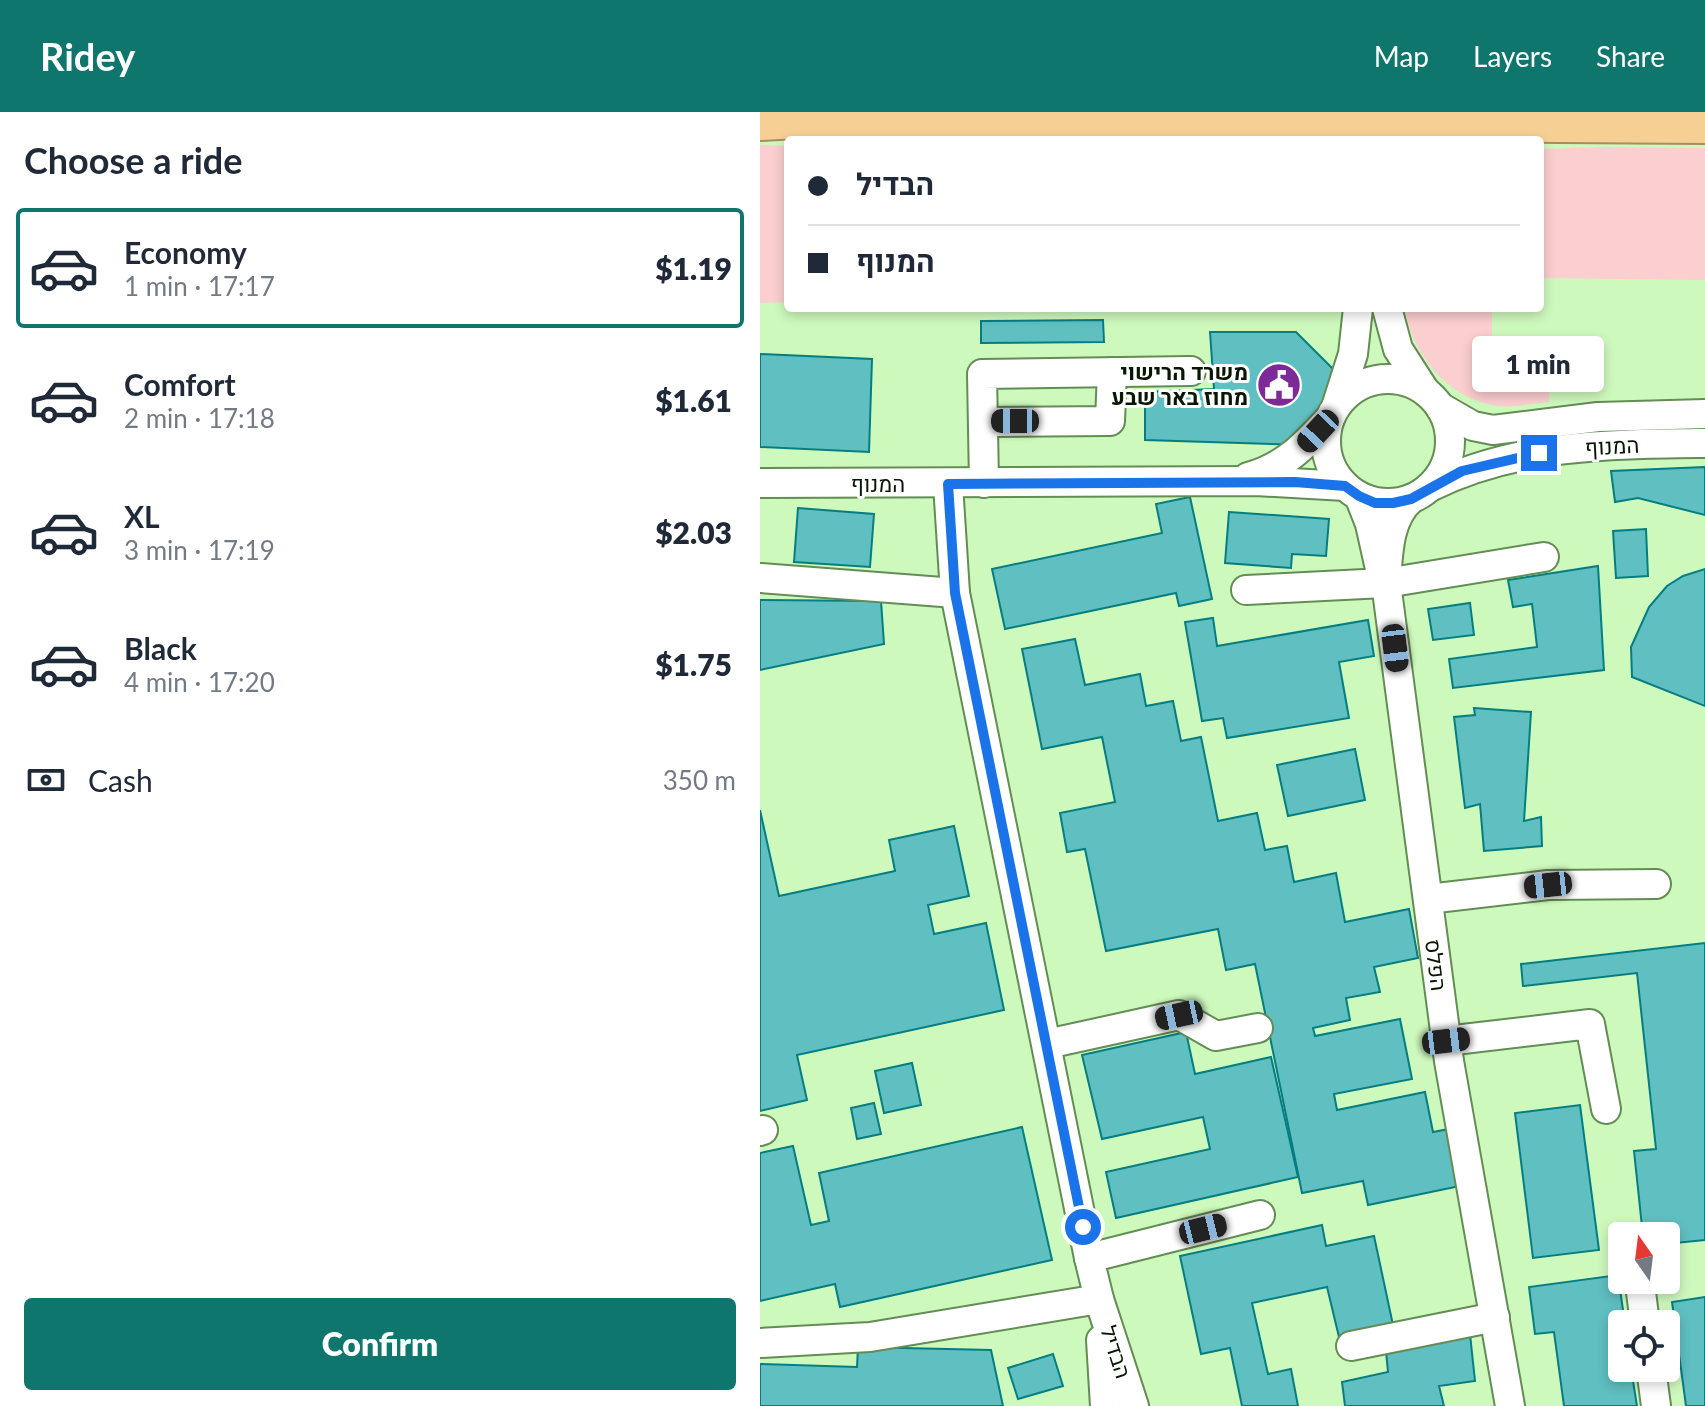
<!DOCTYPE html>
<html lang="en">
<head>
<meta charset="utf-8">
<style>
  body { margin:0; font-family:Lato,Heebo,sans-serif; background:#f2f2f3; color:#1f2937; height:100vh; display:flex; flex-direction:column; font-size:30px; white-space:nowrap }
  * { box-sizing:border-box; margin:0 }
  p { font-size:26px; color:#747a83 }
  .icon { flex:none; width:44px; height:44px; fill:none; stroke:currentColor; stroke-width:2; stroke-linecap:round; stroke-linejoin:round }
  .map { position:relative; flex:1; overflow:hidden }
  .drawer { display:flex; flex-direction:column; background:#fff; width:760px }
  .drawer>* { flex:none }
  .top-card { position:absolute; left:24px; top:24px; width:760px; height:176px; border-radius:8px; box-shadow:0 4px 12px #0003; display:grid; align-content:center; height:176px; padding:0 24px; background:#fff }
  .needle { width:52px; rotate:346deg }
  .controls { position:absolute; left:848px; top:1110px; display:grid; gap:16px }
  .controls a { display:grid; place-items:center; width:72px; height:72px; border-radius:8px; background:#fff; box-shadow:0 4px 12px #0003; font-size:40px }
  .end { position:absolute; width:36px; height:36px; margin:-18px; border:10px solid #1a73e8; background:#fff; box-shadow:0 0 0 4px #fff }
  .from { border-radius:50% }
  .bubble { position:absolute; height:56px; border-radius:8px; background:#fff; box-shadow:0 4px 12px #0003; font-size:26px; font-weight:800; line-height:56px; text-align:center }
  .car { position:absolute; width:24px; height:48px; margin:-24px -12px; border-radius:10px; box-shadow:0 0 6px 2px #0007; background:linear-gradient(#222 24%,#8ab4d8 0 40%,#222 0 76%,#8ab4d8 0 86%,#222 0) }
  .top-card b { display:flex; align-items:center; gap:28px; height:76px; font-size:30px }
  .top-card b+b { border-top:2px solid #e0e1e3 }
  .top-card i { width:20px; height:20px; background:#1f2937 }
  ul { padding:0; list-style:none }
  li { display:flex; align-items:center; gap:24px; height:120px; margin:0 16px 12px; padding:0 8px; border:4px solid transparent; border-radius:8px }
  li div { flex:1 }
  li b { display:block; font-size:30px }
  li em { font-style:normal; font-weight:800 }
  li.selected { border-color:#0f766e }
  li>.icon { width:72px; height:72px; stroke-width:1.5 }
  h2 { padding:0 24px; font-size:36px; line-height:96px }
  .pay { display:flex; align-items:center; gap:20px; height:88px; padding:0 24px; font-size:30px }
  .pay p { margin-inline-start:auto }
  .primary-button { display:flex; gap:16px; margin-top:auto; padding:16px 24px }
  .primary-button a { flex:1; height:92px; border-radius:8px; background:#0f766e; color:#fff; font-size:32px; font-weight:800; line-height:92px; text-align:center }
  header { display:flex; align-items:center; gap:48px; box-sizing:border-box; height:112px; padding:0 40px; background:#0f766e; color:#fff }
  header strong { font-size:38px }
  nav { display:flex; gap:44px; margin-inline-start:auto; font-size:28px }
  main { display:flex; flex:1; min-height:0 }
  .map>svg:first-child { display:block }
  .green { fill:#fbcecf }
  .building { fill:#5fbfc1; stroke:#057e81; stroke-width:2 }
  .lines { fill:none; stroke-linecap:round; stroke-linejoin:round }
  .minor-casing { stroke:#648c55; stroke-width:32 }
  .highway-casing { stroke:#a38f61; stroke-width:46 }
  .minor { stroke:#fff; stroke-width:28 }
  .highway { stroke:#f6cf94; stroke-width:42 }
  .route { stroke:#1a73e8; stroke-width:10 }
  .labels { text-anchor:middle; stroke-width:6; stroke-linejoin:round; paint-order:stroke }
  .poi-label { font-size:22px; font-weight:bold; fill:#081703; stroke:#fff; text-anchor:end }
  .street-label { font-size:22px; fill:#081703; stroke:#fff }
</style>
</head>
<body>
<header>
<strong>Ridey</strong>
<nav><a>Map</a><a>Layers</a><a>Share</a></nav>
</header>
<main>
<section class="drawer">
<h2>Choose a ride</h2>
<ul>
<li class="selected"><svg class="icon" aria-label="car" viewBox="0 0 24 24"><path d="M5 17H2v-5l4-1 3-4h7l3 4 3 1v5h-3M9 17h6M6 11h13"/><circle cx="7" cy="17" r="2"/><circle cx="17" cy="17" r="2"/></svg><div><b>Economy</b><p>1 min · 17:17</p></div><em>$1.19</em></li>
<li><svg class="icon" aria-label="car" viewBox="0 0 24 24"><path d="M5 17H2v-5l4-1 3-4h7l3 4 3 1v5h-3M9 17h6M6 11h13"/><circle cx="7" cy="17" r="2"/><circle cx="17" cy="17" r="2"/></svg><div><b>Comfort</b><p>2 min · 17:18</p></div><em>$1.61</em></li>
<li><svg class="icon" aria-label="car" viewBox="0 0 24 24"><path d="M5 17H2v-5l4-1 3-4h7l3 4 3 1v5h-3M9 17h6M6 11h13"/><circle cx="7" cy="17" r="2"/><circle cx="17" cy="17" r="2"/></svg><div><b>XL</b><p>3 min · 17:19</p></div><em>$2.03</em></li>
<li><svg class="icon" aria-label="car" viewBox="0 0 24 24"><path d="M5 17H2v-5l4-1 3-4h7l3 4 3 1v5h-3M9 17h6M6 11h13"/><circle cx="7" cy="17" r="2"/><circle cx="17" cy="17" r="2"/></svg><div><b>Black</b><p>4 min · 17:20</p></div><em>$1.75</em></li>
</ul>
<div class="pay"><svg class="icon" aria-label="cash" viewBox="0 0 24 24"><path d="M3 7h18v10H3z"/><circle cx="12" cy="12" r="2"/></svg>Cash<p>350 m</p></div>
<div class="primary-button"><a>Confirm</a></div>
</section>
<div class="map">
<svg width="945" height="1294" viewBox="0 0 945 1294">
  <rect width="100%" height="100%" fill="#cef9bd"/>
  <g class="green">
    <polygon points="0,33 28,34 28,190 0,191"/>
    <polygon points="845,35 945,36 945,168 780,166 780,37"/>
    <path d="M644,196H732V269L790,268L789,290C773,291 754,296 738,294C687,287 654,244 644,196Z"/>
  </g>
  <g class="building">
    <polygon points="343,208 344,230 221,231 221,209"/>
    <polygon points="450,220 536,220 586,270 545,333 385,328 385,280 454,277"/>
    <polygon points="0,242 112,247 109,340 0,335"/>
    <polygon points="945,355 945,403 878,386 855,390 851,359"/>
    <polygon points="430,385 452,487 419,494 416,481 245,517 232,457 402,421 396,392"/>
    <polygon points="38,396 114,402 110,455 34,450"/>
    <polygon points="469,400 569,407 566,444 532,442 531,456 465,451"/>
    <polygon points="886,417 888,464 856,466 853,419"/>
    <polygon points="838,454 844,558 693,576 689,547 777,535 772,492 753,495 748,468"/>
    <polygon points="945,457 945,594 872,565 871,535 889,495 907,474 923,464"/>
    <polygon points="0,488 121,489 124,532 0,558"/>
    <polygon points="710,491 714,523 673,528 668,497"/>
    <polygon points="453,506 457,534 608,508 614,544 579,550 589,606 467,626 463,606 442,609 425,510"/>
    <polygon points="315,527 325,573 380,562 386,594 413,589 421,629 441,625 458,709 497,701 505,738 527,734 534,770 576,761 585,810 649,797 658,846 614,855 620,880 586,886 590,908 553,916 555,924 640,907 652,967 574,982 577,998 665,980 673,1020 689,1017 700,1074 608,1093 603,1069 542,1081 495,852 466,858 458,817 346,839 325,737 307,740 300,701 355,690 342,625 282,637 262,537"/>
    <polygon points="714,596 771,600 764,709 781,705 782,734 724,739 720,692 705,696 694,605 715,603"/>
    <polygon points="595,637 605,688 528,704 517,653"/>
    <polygon points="0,698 19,784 135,759 129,728 194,714 209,784 168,793 174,822 226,811 244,898 37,943 47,988 0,999"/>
    <polygon points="945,831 945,1128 906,1132 906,1124 883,1124 874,1039 896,1037 877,861 763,874 761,852"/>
    <polygon points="426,920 435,962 511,945 538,1065 356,1106 346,1060 450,1037 443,1005 342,1027 322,943"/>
    <polygon points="152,951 161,993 124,1001 115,959"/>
    <polygon points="114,991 121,1022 97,1027 91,996"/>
    <polygon points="820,993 839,1138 773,1146 755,1001"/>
    <polygon points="262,1015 292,1148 80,1195 75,1172 0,1189 0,1041 33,1034 51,1113 69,1109 59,1061"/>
    <polygon points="562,1113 566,1134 614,1124 633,1213 579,1225 567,1175 492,1191 508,1262 531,1257 538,1294 482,1294 470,1236 441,1242 420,1144"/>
    <polygon points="858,1163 865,1212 862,1212 862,1256 871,1256 877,1294 804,1294 794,1220 775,1222 769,1175"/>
    <polygon points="945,1185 945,1294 926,1294 912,1190"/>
    <polygon points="710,1222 715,1269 679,1274 684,1294 585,1294 582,1270 628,1260 626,1239"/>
    <polygon points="98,1235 231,1238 243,1294 0,1294 0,1252 97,1255"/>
    <polygon points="293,1242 303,1274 258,1287 248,1256"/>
  </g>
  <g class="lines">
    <g class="minor-casing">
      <g id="minor">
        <polyline points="627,196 638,237 665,279"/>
        <circle cx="628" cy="329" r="62"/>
        <polyline points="577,292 593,242 598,196"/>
        <polyline points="680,295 713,314 733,318 838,305 945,302"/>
        <polyline points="223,310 350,309 352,260"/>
        <path d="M488,365C524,356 546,332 570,306"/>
        <polyline points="0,371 496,369 585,374"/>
        <polyline points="224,371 222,262 431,259"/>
        <polyline points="188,372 195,481 329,1146 339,1187 374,1294"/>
        <path d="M670,375C756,332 851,332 945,331"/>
        <polyline points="599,384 610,412 620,457"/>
        <path d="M651,387C628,407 628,442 626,471L689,949L750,1294"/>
        <polyline points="0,466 195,481"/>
        <polyline points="626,471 784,445"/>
        <polyline points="486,478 624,471"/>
        <polyline points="668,787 788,773 896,772"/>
        <polyline points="686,929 830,912 846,997"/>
        <polyline points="287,932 419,903 456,924 498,916"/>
        <polyline points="0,1019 3,1018"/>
        <polyline points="329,1146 500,1103"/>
        <polyline points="880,1172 885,1212"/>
        <polyline points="341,1228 345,1294"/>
        <polyline points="0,1231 110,1225 339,1187"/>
        <polyline points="591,1234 735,1205"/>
        <polyline points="891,1256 896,1294"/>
      </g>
    </g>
    <g class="highway-casing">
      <polyline id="highway" points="0,7 56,4 945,10"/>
    </g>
    <use href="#minor" class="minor"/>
    <use href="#highway" class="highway"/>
  </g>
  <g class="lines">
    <polyline class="route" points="323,1115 195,481 188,372 535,370 585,374 599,384 615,391 633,391 651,387 702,359 779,341"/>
  </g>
  <defs>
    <g id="civic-disc" transform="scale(2.3)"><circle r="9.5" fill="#7e2998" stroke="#fff"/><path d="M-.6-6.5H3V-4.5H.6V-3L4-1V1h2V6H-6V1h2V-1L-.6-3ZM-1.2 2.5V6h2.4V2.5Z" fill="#fff"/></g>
  </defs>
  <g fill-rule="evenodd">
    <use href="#civic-disc" x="519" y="273"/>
  </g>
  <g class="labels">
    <g class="poi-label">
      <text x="488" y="268">משרד הרישוי<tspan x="488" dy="25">מחוז באר שבע</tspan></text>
    </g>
    <g class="street-label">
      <text transform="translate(852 334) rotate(-3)" y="8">המנוף</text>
      <text x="118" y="380">המנוף</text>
      <text transform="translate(676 853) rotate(83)" y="8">הפלס</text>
      <text transform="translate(356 1240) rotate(72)" y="8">הבדיל</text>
    </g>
  </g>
</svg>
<div class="controls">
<a><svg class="needle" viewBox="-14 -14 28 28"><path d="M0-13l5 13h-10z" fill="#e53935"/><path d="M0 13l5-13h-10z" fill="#747a83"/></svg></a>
<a><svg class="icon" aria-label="locate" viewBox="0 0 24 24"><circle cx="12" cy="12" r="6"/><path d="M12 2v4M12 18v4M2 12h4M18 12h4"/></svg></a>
</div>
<i class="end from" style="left:323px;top:1115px"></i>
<i class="end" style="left:779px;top:341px"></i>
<div class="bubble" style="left:712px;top:224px;width:132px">1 min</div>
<i class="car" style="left:255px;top:309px;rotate:270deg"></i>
<i class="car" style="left:558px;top:319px;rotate:223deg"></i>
<i class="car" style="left:635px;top:536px;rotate:173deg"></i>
<i class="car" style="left:788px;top:773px;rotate:264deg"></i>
<i class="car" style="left:419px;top:903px;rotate:258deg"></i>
<i class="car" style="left:686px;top:929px;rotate:83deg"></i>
<i class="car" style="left:443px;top:1117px;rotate:76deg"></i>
<div class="top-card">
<b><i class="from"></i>הבדיל</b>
<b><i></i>המנוף</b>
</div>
</div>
</main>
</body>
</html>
